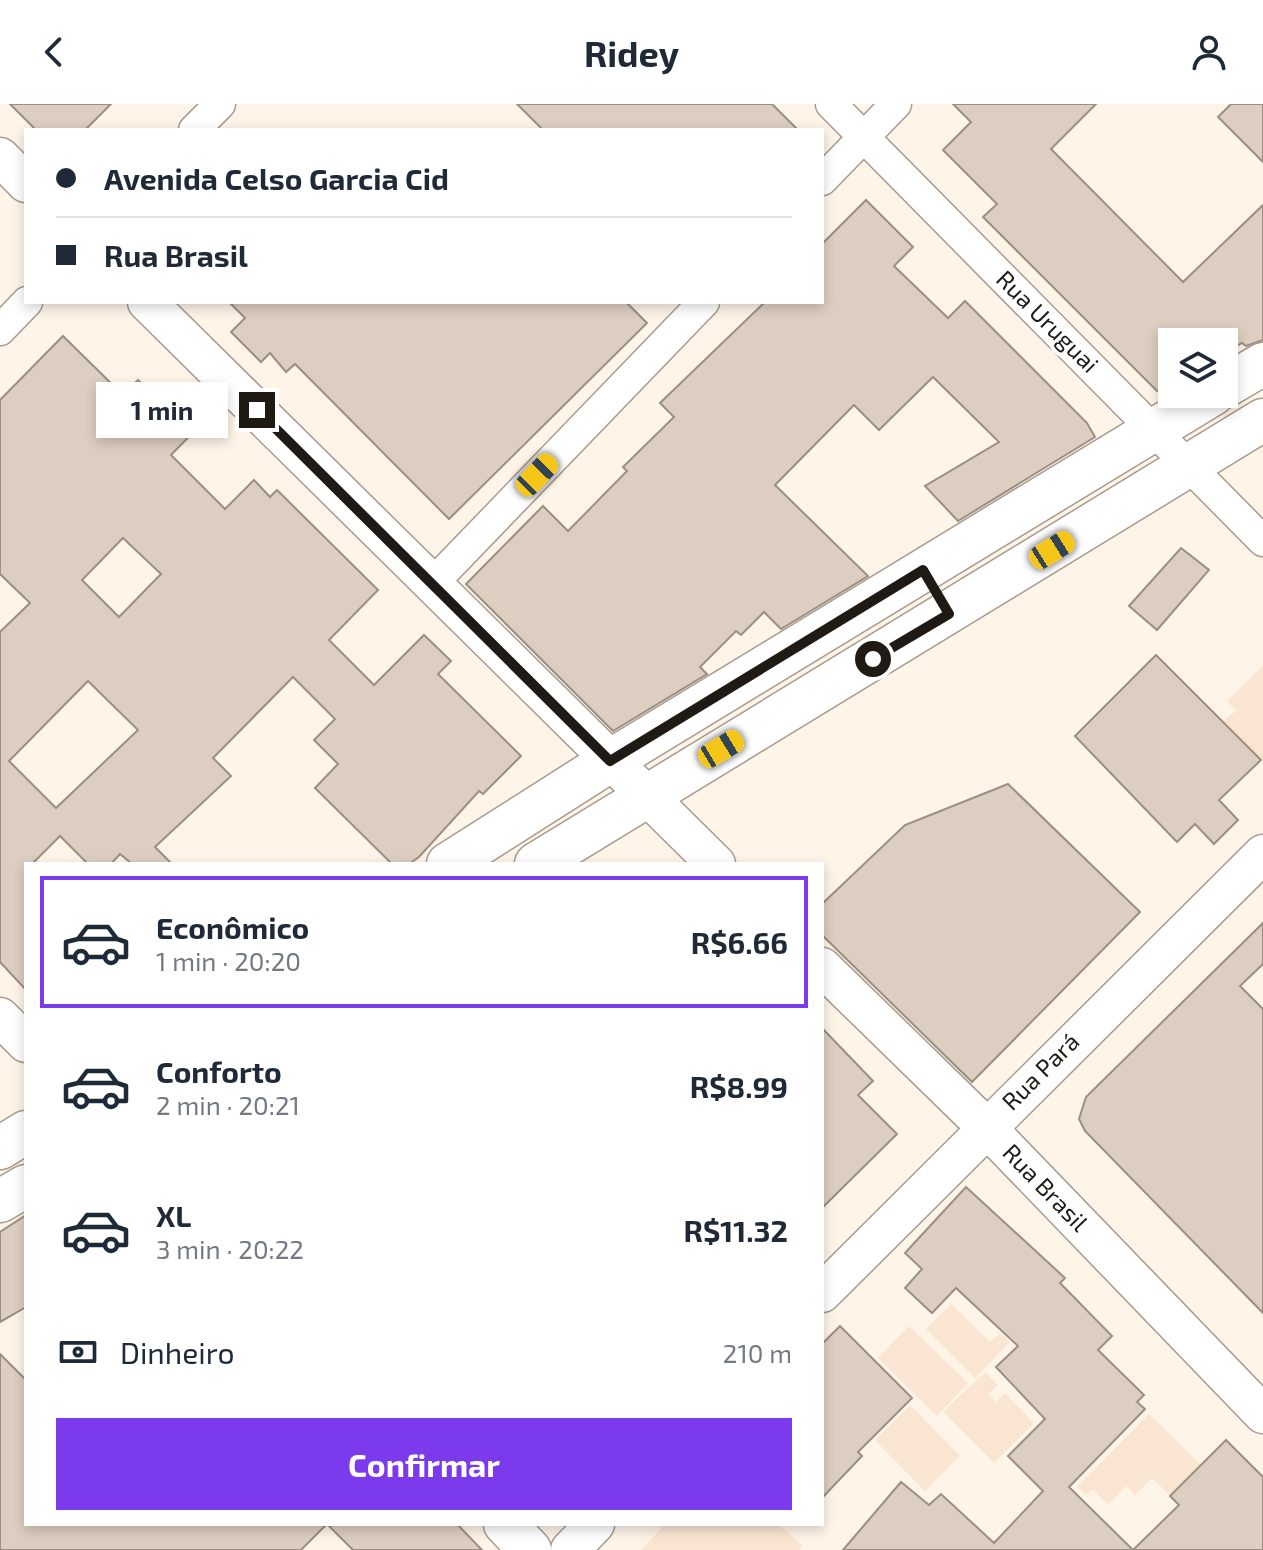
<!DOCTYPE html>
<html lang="pt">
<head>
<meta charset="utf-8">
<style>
  body { margin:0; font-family:"Exo 2",sans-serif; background:#f6f6f7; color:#1f2937; height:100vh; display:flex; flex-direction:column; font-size:30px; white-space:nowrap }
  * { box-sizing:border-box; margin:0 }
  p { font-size:26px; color:#747a83 }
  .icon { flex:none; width:44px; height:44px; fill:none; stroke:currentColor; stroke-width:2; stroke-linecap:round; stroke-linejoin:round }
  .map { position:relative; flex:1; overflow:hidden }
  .drawer { position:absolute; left:24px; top:758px; width:800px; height:664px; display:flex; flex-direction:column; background:#fff; border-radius:0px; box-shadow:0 4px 12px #0003 }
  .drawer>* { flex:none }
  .top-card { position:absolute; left:24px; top:24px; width:800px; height:176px; border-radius:0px; box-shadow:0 4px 12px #0003; display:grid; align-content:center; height:176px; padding:0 32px; background:#fff }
  .tools { position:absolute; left:1158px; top:224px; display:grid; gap:16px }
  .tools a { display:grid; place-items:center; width:80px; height:80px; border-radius:0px; background:#fff; box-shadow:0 4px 12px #0003; font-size:40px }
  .end { position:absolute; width:36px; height:36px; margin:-18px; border:10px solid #1f1a14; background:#fff; box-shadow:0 0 0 4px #fff }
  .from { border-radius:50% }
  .bubble { position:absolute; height:56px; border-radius:0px; background:#fff; box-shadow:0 4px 12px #0003; font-size:26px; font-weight:700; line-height:56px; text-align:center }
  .car { position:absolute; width:24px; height:48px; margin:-24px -12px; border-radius:10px; box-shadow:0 0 6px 2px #0007; background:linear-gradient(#f5c518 24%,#345 0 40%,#f5c518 0 76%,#345 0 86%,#f5c518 0) }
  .top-card b { display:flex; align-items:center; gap:28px; height:76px; font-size:30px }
  .top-card b+b { border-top:2px solid #e0e1e3 }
  .top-card i { width:20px; height:20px; background:#1f2937 }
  ul { padding:14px 0 0; list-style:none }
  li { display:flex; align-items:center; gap:24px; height:132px; margin:0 16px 12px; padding:0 16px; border:4px solid transparent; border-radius:0px }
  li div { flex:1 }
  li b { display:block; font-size:30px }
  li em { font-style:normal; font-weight:700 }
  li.active { border-color:#7c3aed }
  li>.icon { width:72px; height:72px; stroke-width:1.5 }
  .pay { display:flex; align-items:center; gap:20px; height:88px; padding:0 32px; font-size:30px }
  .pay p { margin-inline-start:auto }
  .action { display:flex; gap:16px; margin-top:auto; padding:16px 32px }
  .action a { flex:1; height:92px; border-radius:0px; background:#7c3aed; color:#fff; font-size:32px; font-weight:700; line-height:92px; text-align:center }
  header { display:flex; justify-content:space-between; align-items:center; height:104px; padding:0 32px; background:#fff; font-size:36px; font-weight:700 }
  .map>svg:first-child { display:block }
  .built { fill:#f9e5d1 }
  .building { fill:#dccec0; stroke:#9c8f81; stroke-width:2; fill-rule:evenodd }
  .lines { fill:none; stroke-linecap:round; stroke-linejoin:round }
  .minor-casing { stroke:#a89a8d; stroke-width:33 }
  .tertiary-casing { stroke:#a89a8d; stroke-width:41 }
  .secondary-casing { stroke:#a89a8d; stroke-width:45 }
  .minor { stroke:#fff; stroke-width:30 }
  .tertiary { stroke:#fff; stroke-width:38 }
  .secondary { stroke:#fff; stroke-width:42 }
  .route { stroke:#1f1a14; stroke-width:10 }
  .labels { text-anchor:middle; stroke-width:8; stroke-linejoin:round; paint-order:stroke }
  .street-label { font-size:24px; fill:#1f1a14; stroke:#fff }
</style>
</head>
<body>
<header><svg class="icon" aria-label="back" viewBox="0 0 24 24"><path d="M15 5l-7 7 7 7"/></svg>Ridey<svg class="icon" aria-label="person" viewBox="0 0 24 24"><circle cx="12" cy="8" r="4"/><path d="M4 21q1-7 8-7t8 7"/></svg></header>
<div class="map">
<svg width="1263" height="1446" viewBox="0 0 1263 1446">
  <rect width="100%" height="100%" fill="#fff4e8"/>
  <g class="built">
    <polygon points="1263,562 1263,654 1261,656 1223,617 1236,607 1227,597"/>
    <polygon points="951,1200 990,1238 1000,1229 1010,1238 975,1274 926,1225"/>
    <polygon points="909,1222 968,1279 937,1312 878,1254"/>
    <polygon points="985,1268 998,1281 988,1290 996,1298 1005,1289 1034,1319 994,1359 943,1308"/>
    <polygon points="910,1301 960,1352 925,1387 875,1336"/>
    <polygon points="1149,1310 1201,1361 1171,1392 1152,1374 1135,1391 1126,1382 1108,1401 1093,1385 1086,1391 1077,1383"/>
    <polygon points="665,1420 778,1420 803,1442 799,1446 641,1446"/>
  </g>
  <g class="building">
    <polygon points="10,0 111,0 85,26 36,26"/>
    <polygon points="517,0 772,0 798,26 543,26"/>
    <polygon points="953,0 1096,0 1051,45 1183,178 1263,101 1263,236 1246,242 1242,239 1224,249 1224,238 1172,238 1172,278 1157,287 983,113 997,100 943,46 971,18"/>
    <polygon points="1231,0 1263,0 1263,58 1218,13"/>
    <polygon points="866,96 913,143 894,162 948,214 965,197 1087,319 1095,333 958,417 925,382 999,338 933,273 879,326 854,301 775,381 868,472 781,525 764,508 741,531 736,527 700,563 707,570 613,627 466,480 543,402 568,427 627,367 623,363 674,313 660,299 765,198 822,198 822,140"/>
    <polygon points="229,198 626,198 647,219 449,415 295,260 286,268 270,249 261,258 231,228 245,214"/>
    <path d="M63,232L123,291L138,276L161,299L176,283L210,311L171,351L225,405L254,376L270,393L277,386L378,486L329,536L374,581L424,531L451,557L438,570L521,652L483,690L479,687L419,753L409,760H392L315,684L338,660L314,636L335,615L293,573L213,654L231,672L155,743L172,760H132L120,750L111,760H88L60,732L32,760H26V886L0,858V528L30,499L0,470V296ZM123,434L161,470L119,513L82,476ZM88,577L138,626L56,704L9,657Z"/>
    <polygon points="1181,444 1209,466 1157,526 1129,502"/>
    <polygon points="1156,551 1261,656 1219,696 1238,716 1214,740 1195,720 1177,738 1075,632"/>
    <polygon points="1008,680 1140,808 972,978 822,831 822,800 905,721"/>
    <polygon points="1263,819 1263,860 1240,882 1263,905 1263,1209 1085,1027 1079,1015 1086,993"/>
    <polygon points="822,924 873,977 858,991 897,1030 822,1104"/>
    <polygon points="966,1083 1065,1174 1060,1179 1112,1232 1098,1246 1144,1291 1137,1298 1145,1305 1069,1383 1133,1446 843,1446 901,1378 929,1401 941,1390 994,1439 1043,1387 1008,1352 1045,1315 996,1263 1018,1242 956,1184 932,1209 905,1184 922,1165 905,1149"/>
    <polygon points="26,1111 26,1203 0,1218 0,1128"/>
    <polygon points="840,1222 912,1294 858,1348 862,1352 822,1394 822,1240"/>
    <polygon points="0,1250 26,1276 26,1420 457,1420 482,1446 353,1446 327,1420 301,1446 0,1446"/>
    <polygon points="1226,1336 1263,1373 1263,1446 1133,1446 1179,1401 1170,1392"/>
  </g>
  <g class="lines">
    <g class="minor-casing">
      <g id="minor">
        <polyline points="831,0 1263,437"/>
        <polyline points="194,26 220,0"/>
        <polyline points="822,76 896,0"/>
        <polyline points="0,226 27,198"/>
        <polyline points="433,479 704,198"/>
      </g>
    </g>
    <g class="tertiary-casing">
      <g id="tertiary">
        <polyline points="0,53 26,79"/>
        <polyline points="147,198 716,760"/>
        <polyline points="822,863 986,1023 1263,1310"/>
        <polyline points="0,913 26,939"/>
        <polyline points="822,1189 1263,750"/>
        <polyline points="570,1446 595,1420"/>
      </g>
    </g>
    <g class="secondary-casing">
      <g id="secondary">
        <polyline points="1224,283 1263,260"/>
        <polyline points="448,760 610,657 1213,290"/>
        <polyline points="536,760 1263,316"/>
        <polyline points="0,1044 26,1028"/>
        <polyline points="0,1097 26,1082"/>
        <polyline points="505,1420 530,1446"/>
      </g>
    </g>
    <use href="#minor" class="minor"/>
    <use href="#tertiary" class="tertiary"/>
    <use href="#secondary" class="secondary"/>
  </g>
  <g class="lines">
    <polyline class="route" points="257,306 610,657 923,466 949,510 873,555"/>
  </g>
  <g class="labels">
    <g class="street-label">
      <text transform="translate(1047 218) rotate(45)" y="8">Rua Uruguai</text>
      <text transform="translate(1041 968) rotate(-45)" y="8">Rua Pará</text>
      <text transform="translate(1045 1084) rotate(46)" y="8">Rua Brasil</text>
    </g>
  </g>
</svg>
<div class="tools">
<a><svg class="icon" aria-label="layers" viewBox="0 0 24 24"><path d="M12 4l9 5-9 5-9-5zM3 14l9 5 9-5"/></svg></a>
</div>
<i class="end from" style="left:873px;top:555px"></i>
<i class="end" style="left:257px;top:306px"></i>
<div class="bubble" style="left:96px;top:278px;width:132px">1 min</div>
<i class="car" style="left:537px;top:371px;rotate:44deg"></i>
<i class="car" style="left:1052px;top:446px;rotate:58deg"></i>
<i class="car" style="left:721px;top:645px;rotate:59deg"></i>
<div class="top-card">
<b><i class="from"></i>Avenida Celso Garcia Cid</b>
<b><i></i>Rua Brasil</b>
</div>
<section class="drawer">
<ul>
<li class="active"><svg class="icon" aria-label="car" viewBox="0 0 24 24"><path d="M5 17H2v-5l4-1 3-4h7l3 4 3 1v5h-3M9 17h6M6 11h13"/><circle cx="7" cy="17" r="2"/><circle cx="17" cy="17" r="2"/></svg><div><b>Econômico</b><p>1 min · 20:20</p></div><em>R$6.66</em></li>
<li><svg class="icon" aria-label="car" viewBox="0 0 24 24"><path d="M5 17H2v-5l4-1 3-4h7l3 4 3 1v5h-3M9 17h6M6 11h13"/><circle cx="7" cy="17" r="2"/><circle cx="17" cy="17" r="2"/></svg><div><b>Conforto</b><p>2 min · 20:21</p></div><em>R$8.99</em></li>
<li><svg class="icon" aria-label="car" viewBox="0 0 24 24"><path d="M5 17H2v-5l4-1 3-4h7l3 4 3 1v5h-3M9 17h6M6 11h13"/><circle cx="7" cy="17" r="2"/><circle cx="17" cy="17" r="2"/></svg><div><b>XL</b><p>3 min · 20:22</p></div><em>R$11.32</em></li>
</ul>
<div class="pay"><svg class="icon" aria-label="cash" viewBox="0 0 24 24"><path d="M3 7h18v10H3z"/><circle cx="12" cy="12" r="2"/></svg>Dinheiro<p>210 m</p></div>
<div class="action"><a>Confirmar</a></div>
</section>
</div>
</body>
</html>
